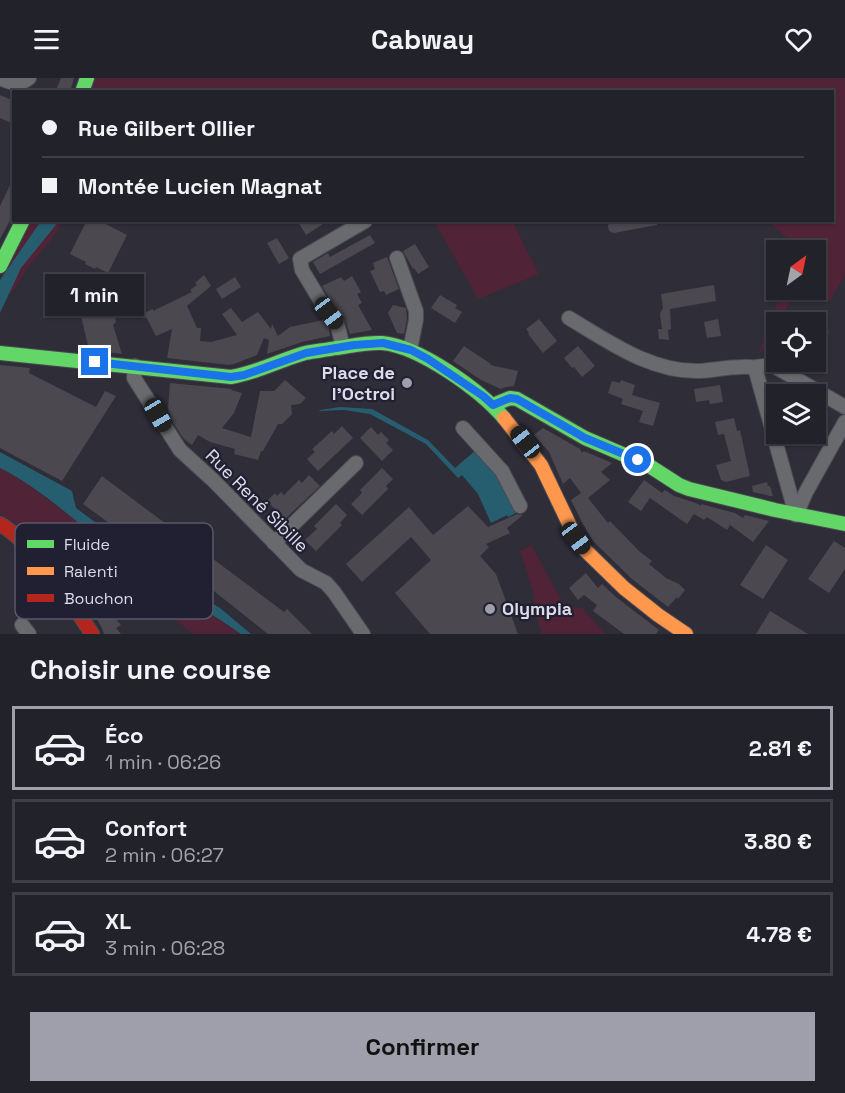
<!DOCTYPE html>
<html lang="fr">
<head>
<meta charset="utf-8">
<style>
  body { margin:0; font-family:"Space Grotesk",sans-serif; background:#2a2a32; color:#f1f3f6; height:100vh; display:flex; flex-direction:column; font-size:22px; white-space:nowrap }
  * { box-sizing:border-box; margin:0 }
  p { font-size:20px; color:#a2a4a8 }
  .icon { flex:none; width:33px; height:33px; fill:none; stroke:currentColor; stroke-width:2; stroke-linecap:round; stroke-linejoin:round }
  .map { position:relative; height:556px; overflow:hidden }
  .details { display:flex; flex-direction:column; background:#22222a; flex:1 }
  .details>* { flex:none }
  .top-card { position:absolute; left:12px; top:12px; width:822px; height:132px; border-radius:0px; box-shadow:0 2px 4px #0004,0 0 0 2px #3f3f47; display:grid; align-content:center; height:132px; padding:0 30px; background:#22222a }
  .needle { width:39px; rotate:33deg }
  .tools { position:absolute; left:766px; top:162px; display:grid; gap:12px }
  .tools a { display:grid; place-items:center; width:60px; height:60px; border-radius:0px; background:#22222a; box-shadow:0 2px 4px #0004,0 0 0 2px #3f3f47; font-size:30px }
  .end { position:absolute; width:27px; height:27px; margin:-14px; border:8px solid #1a73e8; background:#fff; box-shadow:0 0 0 3px #fff }
  .from { border-radius:50% }
  .bubble { position:absolute; height:42px; border-radius:0px; background:#22222a; box-shadow:0 2px 4px #0004,0 0 0 2px #3f3f47; font-size:20px; font-weight:700; line-height:42px; text-align:center }
  .car { position:absolute; width:18px; height:36px; margin:-18px -9px; border-radius:8px; box-shadow:0 0 4px 2px #0007; background:linear-gradient(#222 24%,#8ab4d8 0 40%,#222 0 76%,#8ab4d8 0 86%,#222 0) }
  .top-card b { display:flex; align-items:center; gap:21px; height:57px; font-size:22px }
  .top-card b+b { border-top:2px solid #3f3f47 }
  .top-card i { width:15px; height:15px; background:#f1f3f6 }
  ul { padding:0; list-style:none }
  li { display:flex; align-items:center; gap:18px; height:84px; margin:0 12px 9px; padding:0 18px; border:3px solid #3f3f47; border-radius:0px }
  li div { flex:1 }
  li b { display:block; font-size:22px }
  li em { font-style:normal; font-weight:700 }
  li.on { border-color:#9f9fab }
  li>.icon { width:54px; height:54px; stroke-width:1.5 }
  h2 { padding:0 30px; font-size:27px; line-height:72px }
  .button { display:flex; gap:12px; margin-top:auto; padding:12px 30px }
  .button a { flex:1; height:69px; border-radius:0px; background:#9f9fab; color:#111; font-size:24px; font-weight:700; line-height:69px; text-align:center }
  header { display:flex; justify-content:space-between; align-items:center; height:78px; padding:0 30px; background:#22222a; font-size:27px; font-weight:700 }
  .map>svg:first-child { display:block }
  .green { fill:#512337 }
  .water { fill:#265e6f }
  .building { fill:#4b4850 }
  .lines { fill:none; stroke-linecap:round; stroke-linejoin:round }
  .street-casing { stroke:#4b4a53; stroke-width:16 }
  .fast-casing { stroke:#4b4a53; stroke-width:16 }
  .slow-casing { stroke:#4b4a53; stroke-width:16 }
  .jam-casing { stroke:#4b4a53; stroke-width:16 }
  .street { stroke:#686a6e; stroke-width:14 }
  .fast { stroke:#63d668; stroke-width:14 }
  .slow { stroke:#ff974d; stroke-width:14 }
  .jam { stroke:#b3261e; stroke-width:14 }
  .route { stroke:#1a73e8; stroke-width:8 }
  .poi-dot { fill:#9f9fab; stroke:#211f32; stroke-width:2 }
  .labels { text-anchor:middle; stroke-width:4.5; stroke-linejoin:round; paint-order:stroke }
  .poi-label { font-size:18px; font-weight:bold; fill:#dcdce9; stroke:#211f32; text-anchor:end }
  .street-label { font-size:18px; fill:#dcdce9; stroke:#211f32 }
  .key { fill:#211f32; stroke:#595869; stroke-width:1.5 }
  .key-label { font-size:16px; fill:#dcdce9 }
</style>
</head>
<body>
<header><svg class="icon" aria-label="menu" viewBox="0 0 24 24"><path d="M4 6h16M4 12h16M4 18h16"/></svg>Cabway<svg class="icon" aria-label="heart" viewBox="0 0 24 24"><path d="M12 20l-8-8c-3-5 5-10 8-4 3-6 11-1 8 4z"/></svg></header>
<div class="map">
<svg width="845" height="556" viewBox="0 0 845 556">
  <rect width="100%" height="100%" fill="#2e2d38"/>
  <g class="green">
    <polygon points="95,0 845,0 845,197 830,223 803,212 816,212 816,172 789,172 789,162 768,143 832,142 832,14 90,14"/>
    <polygon points="31,143 63,143 52,161 29,188 11,216 5,213 1,200"/>
    <polygon points="434,143 512,143 539,196 478,221"/>
    <path d="M782,212H797L779,244H777C774,257 765,268 758,278Z"/>
    <polygon points="0,390 26,405 138,489 241,556 193,556 161,530 118,510 82,527 27,455 17,446 0,436"/>
    <polygon points="531,467 565,528 582,530 605,555 604,556 542,556 535,534 533,514 520,473"/>
  </g>
  <g class="water">
    <polygon points="41,143 59,143 21,190 0,235 0,202"/>
    <polygon points="340,329 372,331 428,362 455,390 477,371 502,399 518,434 508,439 507,437 491,445 478,416 462,397 458,400 426,366 370,336 344,332 319,333 320,332"/>
    <path d="M0,374L72,413L76,430L176,504L220,530L251,556H241C196,525 148,498 104,465C70,439 38,409 0,390Z"/>
  </g>
  <g class="building">
    <polygon points="61,0 74,0 70,14 55,14"/>
    <polygon points="0,17 14,23 14,46 0,40"/>
    <polygon points="14,99 14,135 0,161 0,128"/>
    <polygon points="87,142 98,142 127,157 108,195 96,189 95,191 85,186 86,184 70,176"/>
    <polygon points="297,142 329,142 306,157"/>
    <polygon points="610,142 657,142 657,147 614,155 609,153 608,148"/>
    <polygon points="370,157 375,165 320,196 313,184 328,175 330,179"/>
    <polygon points="277,160 289,180 279,186 267,165"/>
    <polygon points="415,166 429,189 418,196 414,190 413,191 403,173"/>
    <polygon points="387,179 399,211 386,217 384,213 380,214 370,193 375,191 373,185"/>
    <polygon points="204,197 211,208 187,228 197,250 201,250 200,263 211,264 237,257 222,236 231,230 242,244 258,234 271,251 272,246 278,258 290,249 323,242 329,249 330,258 302,264 267,276 269,262 264,260 257,277 234,286 229,287 167,280 172,251 156,258 144,235 153,231 153,233 192,214 190,212 197,207 195,205"/>
    <polygon points="352,198 361,214 357,216 362,225 358,227 372,252 350,256 344,240 330,222 322,208 341,199 344,203"/>
    <polygon points="235,199 241,209 222,221 216,211"/>
    <polygon points="714,207 716,223 670,231 671,251 668,252 669,262 659,261 658,251 662,251 660,236 663,230 661,216"/>
    <polygon points="440,217 457,227 455,230 462,234 455,245 431,230"/>
    <polygon points="130,223 134,232 115,241 116,244 113,247 122,276 89,272 80,234 97,232 97,233 117,230"/>
    <polygon points="393,227 406,230 407,241 404,256 397,255 388,235"/>
    <polygon points="539,241 557,263 543,275 528,256 529,255 526,251"/>
    <polygon points="718,241 721,258 707,260 704,244"/>
    <polygon points="816,247 829,254 816,276"/>
    <polygon points="464,268 491,286 490,287 518,293 514,308 506,309 501,311 481,302 453,283"/>
    <polygon points="578,268 595,288 582,299 574,289 572,290 564,280"/>
    <polygon points="0,287 30,290 29,295 96,329 105,313 116,318 62,403 0,370"/>
    <polygon points="285,302 306,320 300,326 291,327 292,336 282,346 278,346 263,373 261,373 258,382 234,376 235,371 210,364 198,357 192,367 184,361 173,345 168,331 170,305 232,311 231,312 242,315 234,335 222,350 251,359 260,313 274,313"/>
    <polygon points="621,302 635,307 632,317 660,325 653,348 639,344 643,333 621,326 623,321 608,315 612,303 620,305"/>
    <polygon points="720,307 723,324 710,326 709,322 696,324 694,311"/>
    <polygon points="734,340 737,353 740,352 750,398 726,404 721,402 716,387 731,383 724,356 718,357 715,344"/>
    <polygon points="342,348 353,360 318,393 307,381 315,374 312,371 332,353 334,356"/>
    <polygon points="371,349 378,357 381,354 389,362 386,365 393,372 382,383 360,360"/>
    <polygon points="543,350 580,371 582,375 584,373 612,385 601,394 610,402 588,420 608,445 610,443 639,473 652,483 649,486 666,500 679,506 685,512 678,521 677,519 668,529 632,501 593,463 583,446 571,422 581,415 570,400 563,406 549,374 534,357"/>
    <polygon points="382,390 393,401 386,408 388,411 362,437 351,426 362,415 360,412"/>
    <polygon points="309,397 320,408 285,441 267,423 275,415 277,418 281,414 284,417 299,402 302,405"/>
    <polygon points="102,398 284,534 287,531 312,556 268,556 200,502 194,494 185,500 83,426"/>
    <polygon points="644,402 662,415 665,412 674,418 696,425 701,428 701,426 735,435 743,440 745,437 769,443 753,464 730,447 727,452 707,439 704,442 694,436 687,446 650,420 641,433 628,424"/>
    <polygon points="767,404 768,408 770,408 773,418 770,418 753,414 752,408"/>
    <polygon points="336,426 347,437 340,445 342,447 316,473 305,462 317,451 314,448"/>
    <polygon points="468,428 488,449 517,436 523,437 507,450 510,455 486,466 489,469 480,478 496,496 518,556 430,556 395,515 431,482 411,459 362,504 346,486 409,429 433,457"/>
    <polygon points="834,463 845,470 845,491 829,515 808,501"/>
    <polygon points="766,467 788,482 763,521 740,507"/>
    <polygon points="586,495 598,510 602,506 616,519 659,552 656,556 624,556 593,533 597,527 584,517 578,522 569,510"/>
    <polygon points="106,529 121,547 116,550 121,556 104,556 102,550 95,538"/>
    <polygon points="770,533 808,556 756,556"/>
  </g>
  <g class="lines">
    <g class="street-casing">
      <g id="street">
        <path d="M0,0C11,5 19,8 29,0"/>
        <polyline points="397,180 416,233 416,242 410,272"/>
        <path d="M569,240C609,264 652,295 701,293C714,292 728,289 742,289C747,288 752,290 756,289C763,288 767,287 774,288L845,329"/>
        <polyline points="343,269 337,245 323,227 302,192 300,181 365,143"/>
        <polyline points="135,288 134,300 180,372 214,403 301,492 326,505 334,514 363,556"/>
        <polyline points="755,290 796,437"/>
        <polyline points="463,350 502,393 520,428"/>
        <polyline points="796,437 806,414 845,344"/>
        <polyline points="274,465 356,385"/>
        <polyline points="22,547 29,556"/>
      </g>
    </g>
    <g class="fast-casing">
      <g id="fast">
        <polyline points="82,14 87,0"/>
        <polyline points="0,188 23,142"/>
        <path d="M0,275L231,299C257,295 280,282 305,275C315,273 326,272 336,270C351,268 367,264 382,265C419,268 480,312 504,340"/>
        <polyline points="493,327 510,320 517,321 585,360 648,387 679,407 689,411 775,432 845,446"/>
      </g>
    </g>
    <g class="slow-casing">
      <polyline id="slow" points="504,340 541,387 572,452 584,471 624,510 658,537 686,556"/>
    </g>
    <g class="jam-casing">
      <path id="jam" d="M0,446C21,458 34,477 48,496C64,515 79,535 92,556"/>
    </g>
    <use href="#street" class="street"/>
    <use href="#fast" class="fast"/>
    <use href="#slow" class="slow"/>
    <use href="#jam" class="jam"/>
  </g>
  <g class="lines">
    <polyline class="route" points="95,284 231,299 244,297 306,275 354,267 383,265 411,272 428,281 483,318 493,327 510,320 517,321 585,360 638,382"/>
  </g>
  <g class="poi-dot">
    <circle cx="407" cy="305" r="6"/>
    <circle cx="490" cy="531" r="6"/>
  </g>
  <g class="labels">
    <g class="poi-label">
      <text x="395" y="301">Place de<tspan x="395" dy="21">l'Octroi</tspan></text>
      <text x="502" y="537" text-anchor="start">Olympia</text>
    </g>
    <g class="street-label">
      <text transform="translate(257 423) rotate(45)" y="6">Rue René Sibille</text>
    </g>
  </g>
  <rect x="15" y="445" width="198" height="96" rx="9" class="key"/>
  <rect x="27" y="462" width="27" height="8" fill="#63d668"/>
  <rect x="27" y="489" width="27" height="8" fill="#ff974d"/>
  <rect x="27" y="516" width="27" height="8" fill="#b3261e"/>
  <g class="key-label">
    <text x="64" y="472">Fluide</text>
    <text x="64" y="499">Ralenti</text>
    <text x="64" y="526">Bouchon</text>
  </g>
</svg>
<div class="tools">
<a><svg class="needle" viewBox="-14 -14 28 28"><path d="M0-13l5 13h-10z" fill="#e53935"/><path d="M0 13l5-13h-10z" fill="#a2a4a8"/></svg></a>
<a><svg class="icon" aria-label="locate" viewBox="0 0 24 24"><circle cx="12" cy="12" r="6"/><path d="M12 2v4M12 18v4M2 12h4M18 12h4"/></svg></a>
<a><svg class="icon" aria-label="layers" viewBox="0 0 24 24"><path d="M12 4l9 5-9 5-9-5zM3 14l9 5 9-5"/></svg></a>
</div>
<i class="end from" style="left:638px;top:382px"></i>
<i class="end" style="left:95px;top:284px"></i>
<div class="bubble" style="left:45px;top:196px;width:99px">1 min</div>
<i class="car" style="left:329px;top:235px;rotate:143deg"></i>
<i class="car" style="left:158px;top:337px;rotate:150deg"></i>
<i class="car" style="left:525px;top:364px;rotate:322deg"></i>
<i class="car" style="left:576px;top:460px;rotate:143deg"></i>
<div class="top-card">
<b><i class="from"></i>Rue Gilbert Ollier</b>
<b><i></i>Montée Lucien Magnat</b>
</div>
</div>
<section class="details">
<h2>Choisir une course</h2>
<ul>
<li class="on"><svg class="icon" aria-label="car" viewBox="0 0 24 24"><path d="M5 17H2v-5l4-1 3-4h7l3 4 3 1v5h-3M9 17h6M6 11h13"/><circle cx="7" cy="17" r="2"/><circle cx="17" cy="17" r="2"/></svg><div><b>Éco</b><p>1 min · 06:26</p></div><em>2.81 €</em></li>
<li><svg class="icon" aria-label="car" viewBox="0 0 24 24"><path d="M5 17H2v-5l4-1 3-4h7l3 4 3 1v5h-3M9 17h6M6 11h13"/><circle cx="7" cy="17" r="2"/><circle cx="17" cy="17" r="2"/></svg><div><b>Confort</b><p>2 min · 06:27</p></div><em>3.80 €</em></li>
<li><svg class="icon" aria-label="car" viewBox="0 0 24 24"><path d="M5 17H2v-5l4-1 3-4h7l3 4 3 1v5h-3M9 17h6M6 11h13"/><circle cx="7" cy="17" r="2"/><circle cx="17" cy="17" r="2"/></svg><div><b>XL</b><p>3 min · 06:28</p></div><em>4.78 €</em></li>
</ul>
<div class="button"><a>Confirmer</a></div>
</section>
</body>
</html>
